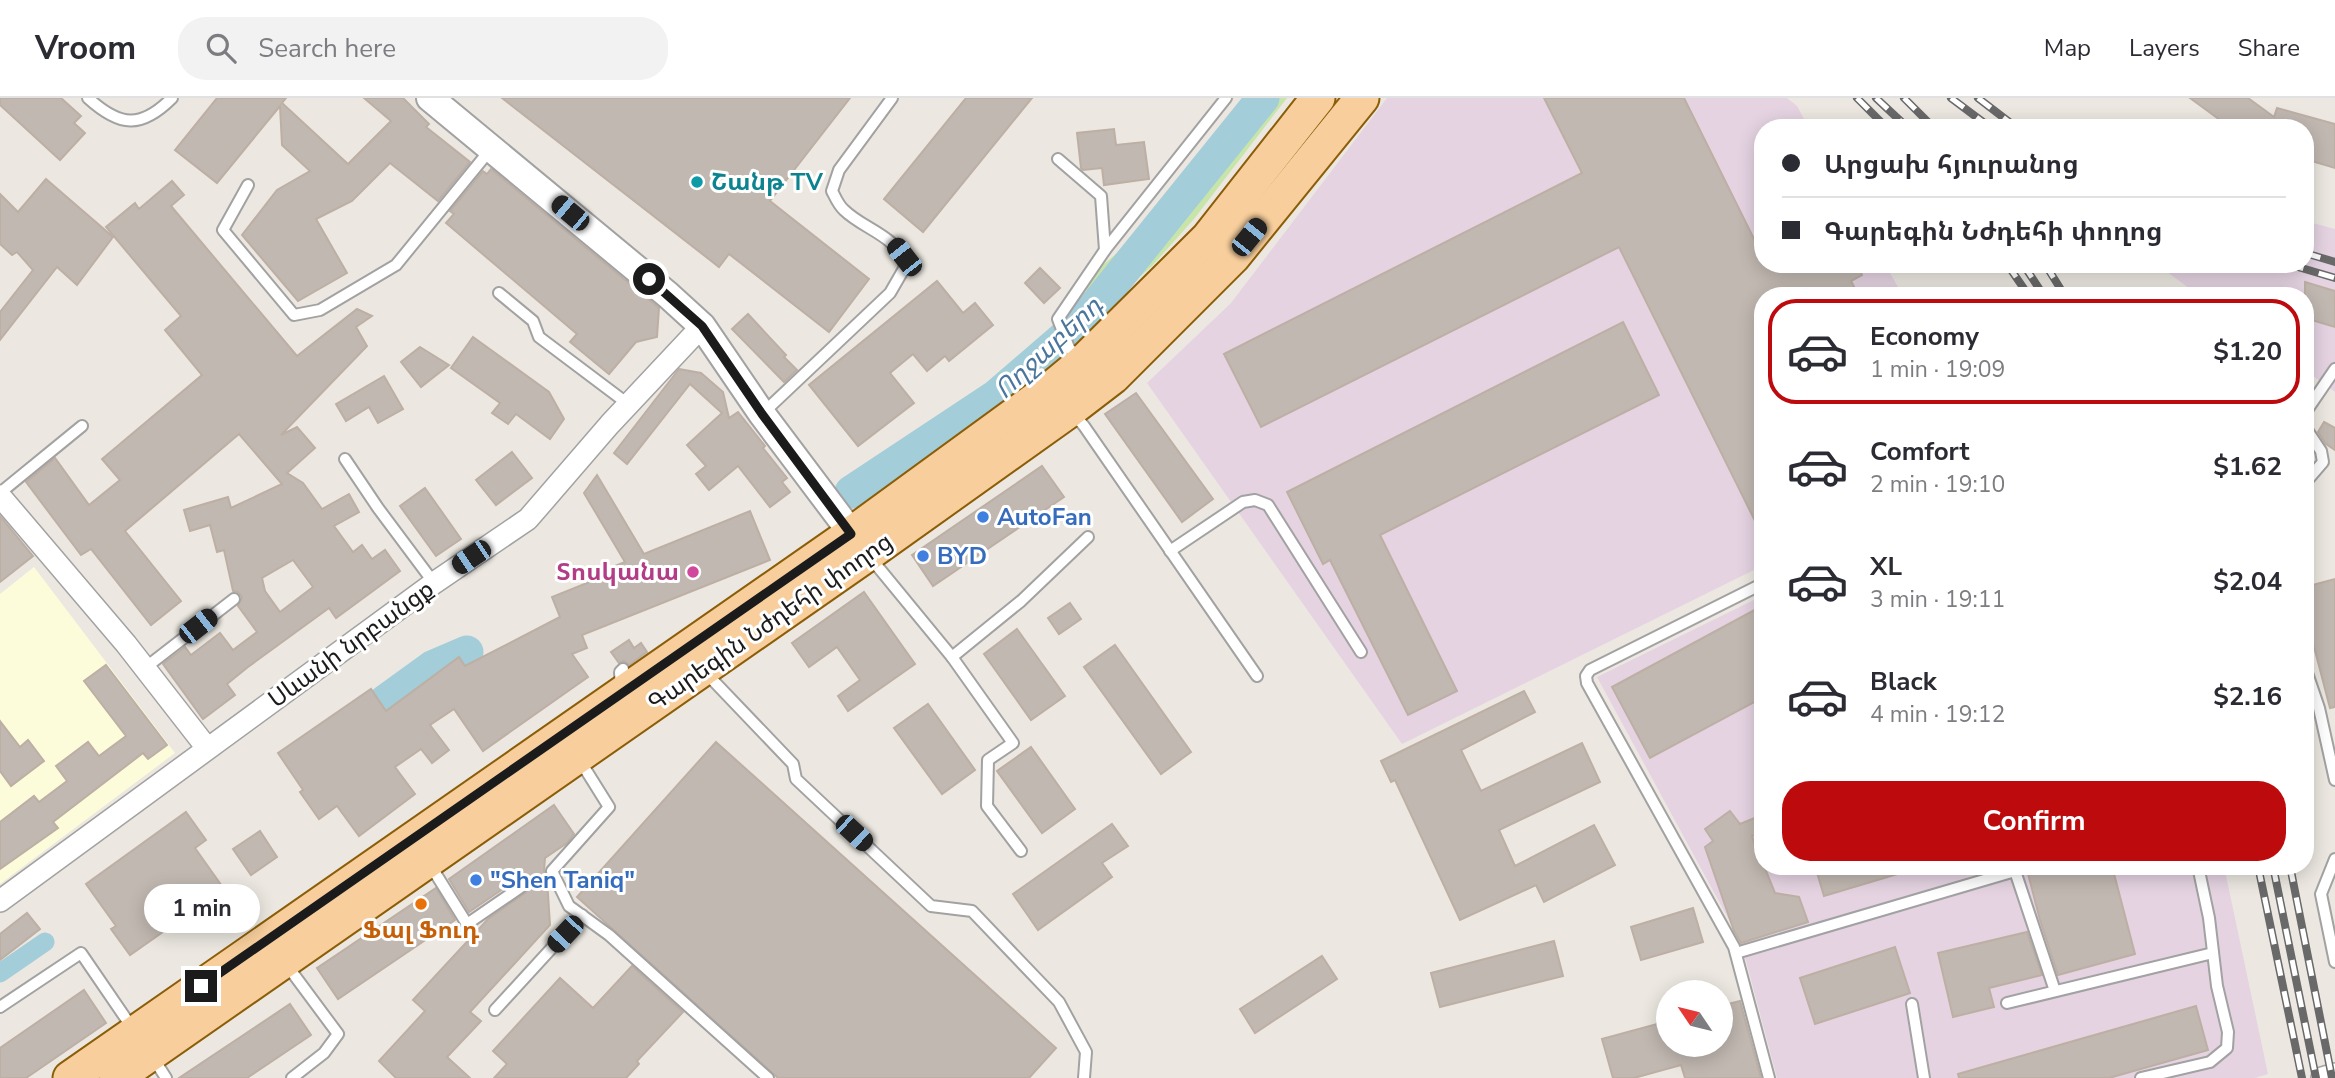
<!DOCTYPE html>
<html lang="en">
<head>
<meta charset="utf-8">
<style>
  body { margin:0; font-family:"Nunito Sans","Noto Sans Armenian",sans-serif; background:#f2f2f3; color:#2b2b33; height:100vh; display:flex; flex-direction:column; font-size:26px; white-space:nowrap }
  * { box-sizing:border-box; margin:0 }
  p { font-size:23px; color:#7c7c81 }
  .icon { flex:none; width:38px; height:38px; fill:none; stroke:currentColor; stroke-width:2; stroke-linecap:round; stroke-linejoin:round }
  .map { position:relative; flex:1; overflow:hidden }
  .side { position:absolute; left:1754px; top:189px; width:560px; height:588px; display:flex; flex-direction:column; background:#fff; border-radius:28px; box-shadow:0 4px 18px #0003 }
  .side>* { flex:none }
  .hud { position:absolute; left:1754px; top:21px; width:560px; height:154px; border-radius:28px; box-shadow:0 4px 18px #0003; display:grid; align-content:center; height:154px; padding:0 28px; background:#fff }
  .needle { width:46px; rotate:305deg }
  .buttons { position:absolute; left:1656px; top:882px; display:grid; gap:14px }
  .buttons a { display:grid; place-items:center; width:77px; height:77px; border-radius:50%; background:#fff; box-shadow:0 4px 18px #0003; font-size:35px }
  .end { position:absolute; width:32px; height:32px; margin:-16px; border:9px solid #1b1b1b; background:#fff; box-shadow:0 0 0 4px #fff }
  .from { border-radius:50% }
  .bubble { position:absolute; height:49px; border-radius:24px; background:#fff; box-shadow:0 4px 18px #0003; font-size:23px; font-weight:700; line-height:49px; text-align:center }
  .car { position:absolute; width:21px; height:42px; margin:-21px -10px; border-radius:9px; box-shadow:0 0 5px 2px #0007; background:linear-gradient(#222 24%,#8ab4d8 0 40%,#222 0 76%,#8ab4d8 0 86%,#222 0) }
  .hud b { display:flex; align-items:center; gap:24px; height:66px; font-size:26px }
  .hud b+b { border-top:2px solid #e1e1e2 }
  .hud i { width:18px; height:18px; background:#2b2b33 }
  ul { padding:12px 0 0; list-style:none }
  li { display:flex; align-items:center; gap:21px; height:105px; margin:0 14px 10px; padding:0 14px; border:4px solid transparent; border-radius:28px }
  li div { flex:1 }
  li b { display:block; font-size:26px }
  li em { font-style:normal; font-weight:700 }
  li.current { border-color:#bd0a0d }
  li>.icon { width:63px; height:63px; stroke-width:1.5 }
  .primary-button { display:flex; gap:14px; margin-top:auto; padding:14px 28px }
  .primary-button a { flex:1; height:80px; border-radius:28px; background:#bd0a0d; color:#fff; font-size:28px; font-weight:700; line-height:80px; text-align:center }
  header { display:flex; align-items:center; gap:42px; box-sizing:border-box; height:98px; padding:0 35px; background:#fff; border-bottom:2px solid #e1e1e2 }
  header strong { font-size:33px }
  nav { display:flex; gap:38px; margin-inline-start:auto; font-size:24px }
  .search { width:490px; height:63px; background:#f2f2f3; display:flex; align-items:center; gap:18px; box-sizing:border-box; padding:0 24px; border-radius:28px; color:#7c7c81; font-size:26px }
  .map>svg:first-child { display:block }
  .industrial { fill:#e5d3e2 }
  .education { fill:#fdfcda }
  .grass { fill:#c7e5a9 }
  .lines { fill:none; stroke-linecap:round; stroke-linejoin:round }
  .canal { stroke:#a3cdd8; stroke-width:19 }
  .river { stroke:#a3cdd8; stroke-width:33 }
  .building { fill:#c1b8b1; stroke:#bdafa4; stroke-width:2; fill-rule:evenodd }
  .service-casing { stroke:#a2a2a2; stroke-width:14 }
  .minor-casing { stroke:#a2a2a2; stroke-width:24 }
  .tertiary-casing { stroke:#a2a2a2; stroke-width:30 }
  .primary-casing { stroke:#8b5d07; stroke-width:37 }
  .service { stroke:#fff; stroke-width:10 }
  .minor { stroke:#fff; stroke-width:21 }
  .tertiary { stroke:#fff; stroke-width:26 }
  .primary { stroke:#f7ce9c; stroke-width:33 }
  .rail-casing { stroke:#696969; stroke-width:8 }
  .rail { stroke:#fff; stroke-width:5; stroke-dasharray:16; stroke-linecap:butt }
  .route { stroke:#1b1b1b; stroke-width:9 }
  .culture-dot { fill:#0f9aa8; stroke:#fff; stroke-width:2.5 }
  .shop-dot { fill:#3f7fe0; stroke:#fff; stroke-width:2.5 }
  .hotel-dot { fill:#d1479c; stroke:#fff; stroke-width:2.5 }
  .food-dot { fill:#e8710a; stroke:#fff; stroke-width:2.5 }
  .labels { text-anchor:middle; stroke-width:6; stroke-linejoin:round; paint-order:stroke }
  .culture-label { font-size:24px; font-weight:bold; fill:#0d838f; stroke:#fff; text-anchor:start }
  .shop-label { font-size:24px; font-weight:bold; fill:#366cbe; stroke:#fff; text-anchor:start }
  .hotel-label { font-size:24px; font-weight:bold; fill:#b23c85; stroke:#fff; text-anchor:end }
  .street-label { font-size:24px; fill:#1b1b1b; stroke:#fff }
  .food-label { font-size:24px; font-weight:bold; fill:#c56008; stroke:#fff }
  .water-label { font-size:26px; font-style:italic; fill:#4a769e; stroke:#fff }
</style>
</head>
<body>
<header>
<strong>Vroom</strong>
<div class="search"><svg class="icon" aria-label="search" viewBox="0 0 24 24"><circle cx="10" cy="10" r="6"/><path d="M15 15l6 6"/></svg>Search here</div>
<nav><a>Map</a><a>Layers</a><a>Share</a></nav>
</header>
<div class="map">
<svg width="2335" height="980" viewBox="0 0 2335 980">
  <rect width="100%" height="100%" fill="#ece8e1"/>
  <g class="industrial">
    <polygon points="1387,0 1787,0 1797,8 1809,30 1762,30 1762,166 1885,166 1903,198 1762,198 1762,468 1402,646 1147,285 1231,205"/>
    <polygon points="2305,123 2335,131 2335,294 2305,272 2305,198 2200,198 2156,166 2305,166"/>
    <polygon points="1762,498 1762,768 2224,768 2268,976 2255,980 1777,980 1741,844 1597,579"/>
  </g>
  <polygon class="education" points="34,469 175,655 0,786 0,496"/>
  <path class="grass" d="M1253,0H1287L1194,121L1152,168L1095,219C1087,205 1084,195 1089,180C1108,161 1131,145 1150,126C1179,98 1198,62 1222,31C1231,19 1244,11 1253,0Z"/>
  <g class="lines">
    <polyline class="canal" points="0,875 45,844"/>
    <g class="river">
      <polyline points="851,394 996,298 1083,223 1263,0"/>
      <polyline points="385,603 432,569 467,554"/>
    </g>
  </g>
  <g class="building">
    <polygon points="0,0 61,0 81,18 74,25 85,35 60,62 0,7"/>
    <polygon points="217,0 286,0 282,5 348,66 391,23 364,0 403,0 429,26 426,29 470,64 438,103 390,65 352,103 316,121 347,175 298,203 242,137 277,92 310,73 282,47 280,8 217,85 175,52"/>
    <polygon points="502,0 850,0 770,103 869,181 829,234 729,156 719,169"/>
    <polygon points="966,0 1032,0 923,134 884,101"/>
    <polygon points="1544,0 1684,0 1762,157 1762,166 1857,166 1862,177 1851,183 1859,198 1762,198 1762,437 1619,149 1261,329 1224,256 1582,75"/>
    <polygon points="2190,0 2248,0 2274,19 2277,10 2335,26 2335,70 2305,61 2305,30 2231,30"/>
    <polygon points="1114,31 1116,47 1144,44 1149,81 1104,87 1102,70 1083,72 1081,70 1077,35"/>
    <polygon points="491,71 659,210 657,239 636,244 609,276 570,244 577,236 446,125 454,116 450,113 483,73 487,76"/>
    <polygon points="46,81 113,139 77,187 57,169 0,242 0,214 33,172 17,154 12,157 0,146 0,96 18,114"/>
    <path d="M172,83L184,97L171,108L297,258L357,211L372,218L356,229L367,248L281,337L297,329L315,350L287,375L303,385L322,411L349,396L359,414L334,428L353,454L362,447L372,461L385,452L400,473L336,520L329,510L248,569L227,586L235,597L203,621L163,566L185,549L191,557L220,535L233,552L257,534L238,508L242,499L238,494L233,493L224,452L217,454L210,427L190,433L184,412L228,399L231,410L282,386L239,336L125,433L181,503L151,527L91,451L81,457L26,384L55,360L89,407L120,382L102,361L202,277L165,232L181,218L106,129L135,105L139,111ZM293,462L313,489L280,514L265,493L262,480Z"/>
    <polygon points="1040,170 1060,190 1044,205 1025,185"/>
    <polygon points="937,183 963,215 975,205 993,227 949,263 945,258 927,273 913,256 890,275 914,305 858,348 809,287"/>
    <polygon points="2305,184 2335,193 2335,229 2305,220"/>
    <polygon points="748,216 786,257 784,259 797,272 784,284 732,231"/>
    <polygon points="1623,224 1659,297 1380,437 1457,593 1408,617 1330,462 1323,466 1287,394"/>
    <polygon points="473,239 549,294 564,321 550,341 516,316 508,326 492,315 500,305 451,270"/>
    <polygon points="420,249 449,267 421,289 401,264"/>
    <polygon points="679,271 701,275 723,294 729,320 738,314 765,348 763,350 787,380 782,384 790,394 770,409 738,368 709,392 696,376 706,368 687,347 722,315 690,286 627,366 614,355"/>
    <polygon points="384,278 403,311 378,325 369,309 346,323 336,306"/>
    <polygon points="1136,295 1213,401 1182,424 1105,316"/>
    <polygon points="2324,324 2335,330 2335,352 2326,346 2318,334"/>
    <polygon points="512,354 532,380 496,407 476,382"/>
    <polygon points="1042,368 1064,399 933,488 912,457"/>
    <polygon points="597,377 644,456 750,413 770,462 582,537 587,550 572,556 588,579 483,653 454,611 430,627 449,652 432,665 421,651 395,669 415,696 359,738 337,708 319,721 300,694 303,692 278,655 371,591 386,613 459,559 465,568 560,519 552,499 597,481 595,476 625,464 584,395"/>
    <polygon points="425,390 461,441 436,458 400,408"/>
    <polygon points="0,418 33,458 0,484"/>
    <polygon points="2335,481 2335,609 2330,610 2305,514 2305,489"/>
    <polygon points="864,494 915,566 848,613 838,598 860,582 837,549 809,569 792,545"/>
    <polygon points="1070,505 1081,521 1059,536 1048,520"/>
    <polygon points="1762,508 1762,600 1650,660 1612,589"/>
    <polygon points="1017,531 1065,598 1031,622 984,556"/>
    <polygon points="629,542 634,550 641,545 647,554 629,567 624,563 619,565 611,554"/>
    <polygon points="1115,547 1191,654 1161,676 1084,569"/>
    <polygon points="106,567 167,647 148,661 143,655 53,724 58,730 0,771 0,724 34,698 39,704 67,683 56,668 88,644 99,658 126,638 84,583"/>
    <polygon points="1524,593 1535,614 1461,652 1481,693 1582,645 1600,684 1499,732 1515,768 1594,727 1615,767 1544,804 1536,787 1460,822 1395,682 1391,684 1381,663"/>
    <polygon points="928,606 975,672 942,696 894,630"/>
    <polygon points="0,623 20,649 28,642 44,663 11,688 0,673"/>
    <polygon points="716,644 1056,950 1029,980 778,980 577,799"/>
    <polygon points="1031,649 1075,711 1042,735 997,673"/>
    <polygon points="554,707 574,736 567,745 545,760 544,773 547,781 550,827 470,914 481,923 447,959 470,980 396,980 379,963 425,913 413,902 488,821 525,795 529,789 527,784 519,780 469,814 449,781"/>
    <polygon points="1730,713 1740,726 1762,717 1762,734 1752,738 1762,768 1764,768 1775,795 1799,799 1808,824 1741,845 1734,833 1705,749 1713,743 1705,731"/>
    <polygon points="186,714 206,742 195,750 224,791 130,857 111,831 116,828 86,786"/>
    <polygon points="1112,726 1128,748 1102,765 1112,779 1038,832 1013,796"/>
    <polygon points="260,733 277,759 251,777 233,751"/>
    <polygon points="1815,768 1911,768 1911,772 1824,798"/>
    <polygon points="2026,768 2112,768 2135,856 2058,877 2040,822"/>
    <polygon points="436,790 455,822 338,901 317,870"/>
    <polygon points="1693,810 1703,844 1641,862 1631,829"/>
    <polygon points="27,815 40,831 0,862 0,836"/>
    <polygon points="2027,834 2042,877 1989,890 1994,909 1953,919 1938,855"/>
    <polygon points="1554,843 1563,878 1440,909 1431,875"/>
    <polygon points="1895,849 1910,895 1815,926 1800,880"/>
    <polygon points="1322,858 1337,881 1255,935 1240,911"/>
    <polygon points="632,868 683,914 637,963 639,966 626,980 494,980 507,966 493,953 560,880 593,910"/>
    <polygon points="84,892 106,925 26,980 0,980 0,950"/>
    <polygon points="1740,903 1761,980 1685,980 1681,967 1634,980 1613,980 1602,941 1668,923 1668,947 1720,947 1720,908"/>
    <polygon points="290,906 311,937 247,980 179,980"/>
    <polygon points="2196,908 2208,952 2109,980 1959,980 1958,976"/>
  </g>
  <g class="lines">
    <g class="service-casing">
      <g id="service">
        <path d="M88,0C120,29 141,31 172,0"/>
        <polyline points="1058,61 1101,98 1105,152"/>
        <polyline points="248,87 223,132 294,217 320,212 396,167 490,52"/>
        <polyline points="499,195 533,223 539,239 628,306"/>
        <polyline points="1081,262 1069,250 1058,221 1105,152 1226,0"/>
        <polyline points="1071,313 1084,328 1257,578"/>
        <polyline points="2305,315 2335,271"/>
        <path d="M762,316L890,195L905,169C900,138 864,132 844,112C839,108 835,99 832,93L839,72L892,0"/>
        <polyline points="2305,329 2321,353 2323,364 2305,385"/>
        <polyline points="345,361 378,410 434,485"/>
        <polyline points="0,395 82,328"/>
        <polyline points="1170,453 1243,404 1255,402 1268,407 1361,554"/>
        <polyline points="869,458 952,559 1013,645 988,662 987,708 1021,753"/>
        <polyline points="1762,486 1590,572 1586,578 1587,585 1734,849 1769,980"/>
        <polyline points="952,559 1021,503 1088,439"/>
        <polyline points="2305,569 2319,610 2335,682"/>
        <polyline points="145,570 234,501"/>
        <polyline points="705,574 793,666 796,681 931,808 972,813 1059,904 1086,954 1084,980"/>
        <polyline points="621,590 620,574 623,571"/>
        <polyline points="579,661 609,709 552,773 569,808 609,837 768,980"/>
        <polyline points="2335,761 2321,796 2335,864"/>
        <polyline points="429,765 467,826 521,789"/>
        <polyline points="2015,773 2055,893"/>
        <polyline points="1736,855 2015,773 2014,768"/>
        <polyline points="286,866 338,936 324,955 292,980"/>
        <polyline points="2007,905 2213,855"/>
        <polyline points="1912,906 1924,980"/>
        <polyline points="0,909 81,855 133,931"/>
        <polyline points="495,912 582,817"/>
        <polyline points="152,958 166,980"/>
        <polyline points="2141,980 2210,964 2227,950 2228,934 2217,888 2209,820 2198,768"/>
      </g>
    </g>
    <g class="minor-casing">
      <g id="minor">
        <polyline points="0,398 126,546 207,650"/>
        <polyline points="0,803 434,485 528,421 610,326 702,228"/>
        <polyline points="2322,980 2335,976"/>
      </g>
    </g>
    <g class="tertiary-casing">
      <polyline id="tertiary" points="430,0 668,197 702,228 762,316 862,449"/>
    </g>
    <g class="primary-casing">
      <g id="primary">
        <polyline points="70,980 851,436 1054,288 1083,264 1208,140 1318,0"/>
        <polyline points="116,980 868,456 1070,312 1113,279 1233,159 1362,0"/>
      </g>
    </g>
    <use href="#service" class="service"/>
    <use href="#minor" class="minor"/>
    <use href="#tertiary" class="tertiary"/>
    <use href="#primary" class="primary"/>
    <g class="rail-casing">
      <g id="rail">
        <polyline points="1857,0 1887,30"/>
        <polyline points="1876,0 1908,30"/>
        <polyline points="1904,0 1934,30"/>
        <polyline points="1951,0 1991,30"/>
        <polyline points="1978,0 2017,30"/>
        <polyline points="2305,155 2335,164"/>
        <polyline points="2007,166 2029,198"/>
        <polyline points="2023,166 2044,198"/>
        <polyline points="2045,166 2065,198"/>
        <polyline points="2288,166 2335,180"/>
        <polyline points="2258,768 2302,980"/>
        <polyline points="2273,768 2316,980"/>
        <polyline points="2290,768 2332,980"/>
      </g>
    </g>
    <use href="#rail" class="rail"/>
  </g>
  <g class="lines">
    <polyline class="route" points="201,888 851,436 762,316 702,228 649,181"/>
  </g>
  <circle class="culture-dot" cx="697" cy="84" r="7"/>
  <g class="shop-dot">
    <circle cx="983" cy="419" r="7"/>
    <circle cx="923" cy="458" r="7"/>
    <circle cx="476" cy="782" r="7"/>
  </g>
  <circle class="hotel-dot" cx="693" cy="474" r="7"/>
  <circle class="food-dot" cx="421" cy="806" r="7"/>
  <g class="labels">
    <g class="culture-label">
      <text x="711" y="92">Շանթ TV</text>
    </g>
    <g class="shop-label">
      <text x="997" y="427">AutoFan</text>
      <text x="937" y="466">BYD</text>
      <text x="490" y="790">"Shen Taniq"</text>
    </g>
    <g class="hotel-label">
      <text x="679" y="482">Տոսկանա</text>
    </g>
    <g class="street-label">
      <text transform="translate(770 524) rotate(-35)" y="8">Գարեգին Նժդեհի փողոց</text>
      <text transform="translate(351 546) rotate(-36)" y="8">Սևանի նրբանցք</text>
    </g>
    <g class="food-label">
      <text x="421" y="840">Ֆալ Ֆուդ</text>
    </g>
    <g class="water-label">
      <text transform="translate(1048 249) rotate(-43)" y="9">Ողջաբերդ</text>
    </g>
  </g>
</svg>
<div class="buttons">
<a><svg class="needle" viewBox="-14 -14 28 28"><path d="M0-13l5 13h-10z" fill="#e53935"/><path d="M0 13l5-13h-10z" fill="#7c7c81"/></svg></a>
</div>
<i class="end from" style="left:649px;top:181px"></i>
<i class="end" style="left:201px;top:888px"></i>
<div class="bubble" style="left:144px;top:786px;width:116px">1 min</div>
<i class="car" style="left:570px;top:115px;rotate:310deg"></i>
<i class="car" style="left:1249px;top:139px;rotate:39deg"></i>
<i class="car" style="left:904px;top:159px;rotate:322deg"></i>
<i class="car" style="left:471px;top:459px;rotate:236deg"></i>
<i class="car" style="left:198px;top:528px;rotate:52deg"></i>
<i class="car" style="left:854px;top:735px;rotate:133deg"></i>
<i class="car" style="left:565px;top:836px;rotate:223deg"></i>
<div class="hud">
<b><i class="from"></i>Արցախ հյուրանոց</b>
<b><i></i>Գարեգին Նժդեհի փողոց</b>
</div>
<section class="side">
<ul>
<li class="current"><svg class="icon" aria-label="car" viewBox="0 0 24 24"><path d="M5 17H2v-5l4-1 3-4h7l3 4 3 1v5h-3M9 17h6M6 11h13"/><circle cx="7" cy="17" r="2"/><circle cx="17" cy="17" r="2"/></svg><div><b>Economy</b><p>1 min · 19:09</p></div><em>$1.20</em></li>
<li><svg class="icon" aria-label="car" viewBox="0 0 24 24"><path d="M5 17H2v-5l4-1 3-4h7l3 4 3 1v5h-3M9 17h6M6 11h13"/><circle cx="7" cy="17" r="2"/><circle cx="17" cy="17" r="2"/></svg><div><b>Comfort</b><p>2 min · 19:10</p></div><em>$1.62</em></li>
<li><svg class="icon" aria-label="car" viewBox="0 0 24 24"><path d="M5 17H2v-5l4-1 3-4h7l3 4 3 1v5h-3M9 17h6M6 11h13"/><circle cx="7" cy="17" r="2"/><circle cx="17" cy="17" r="2"/></svg><div><b>XL</b><p>3 min · 19:11</p></div><em>$2.04</em></li>
<li><svg class="icon" aria-label="car" viewBox="0 0 24 24"><path d="M5 17H2v-5l4-1 3-4h7l3 4 3 1v5h-3M9 17h6M6 11h13"/><circle cx="7" cy="17" r="2"/><circle cx="17" cy="17" r="2"/></svg><div><b>Black</b><p>4 min · 19:12</p></div><em>$2.16</em></li>
</ul>
<div class="primary-button"><a>Confirm</a></div>
</section>
</div>
</body>
</html>
